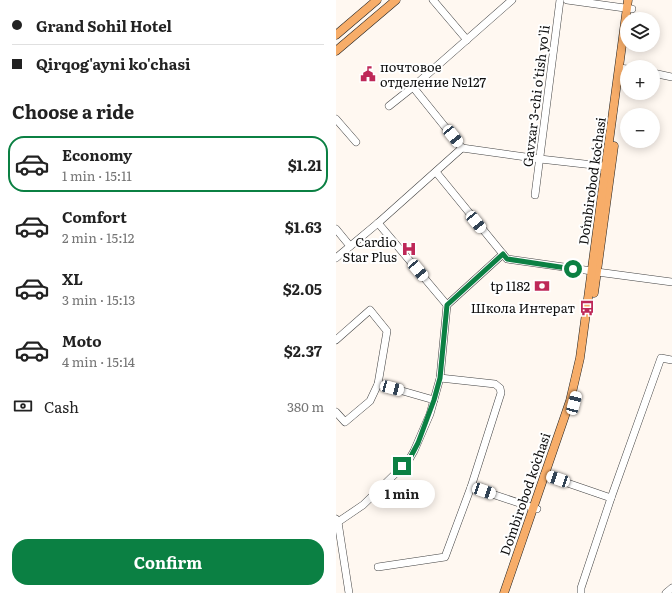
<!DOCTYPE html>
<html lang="en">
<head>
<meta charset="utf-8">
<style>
  body { margin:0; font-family:Literata,serif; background:#f6f6f6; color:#222; height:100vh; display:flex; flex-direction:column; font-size:15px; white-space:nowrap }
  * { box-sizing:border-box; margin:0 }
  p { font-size:13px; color:#767676 }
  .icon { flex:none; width:22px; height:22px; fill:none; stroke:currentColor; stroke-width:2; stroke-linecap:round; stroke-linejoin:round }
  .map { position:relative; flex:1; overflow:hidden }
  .side { display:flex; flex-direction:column; background:#fff; width:336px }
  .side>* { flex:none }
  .top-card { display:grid; align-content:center; height:88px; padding:0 12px; background:#fff }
  .tools { position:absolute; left:284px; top:12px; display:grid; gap:8px }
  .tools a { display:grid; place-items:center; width:40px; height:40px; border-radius:50%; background:#fff; box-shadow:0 2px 10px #0003; font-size:20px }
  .end { position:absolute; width:18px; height:18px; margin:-9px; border:5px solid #0b8043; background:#fff; box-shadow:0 0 0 2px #fff }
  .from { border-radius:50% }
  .bubble { position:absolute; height:28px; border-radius:14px; background:#fff; box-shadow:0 2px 10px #0003; font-size:13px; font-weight:700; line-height:28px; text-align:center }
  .car { position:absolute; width:12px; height:24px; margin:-12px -6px; border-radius:5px; box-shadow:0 0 3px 1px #0007; background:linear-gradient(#fff 24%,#345 0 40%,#fff 0 76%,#345 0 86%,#fff 0) }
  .top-card b { display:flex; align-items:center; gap:14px; height:38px; font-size:15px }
  .top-card b+b { border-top:1px solid #e0e0e0 }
  .top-card i { width:10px; height:10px; background:#222 }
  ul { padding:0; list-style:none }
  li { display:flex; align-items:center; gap:12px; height:56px; margin:0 8px 6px; padding:0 4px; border:2px solid transparent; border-radius:16px }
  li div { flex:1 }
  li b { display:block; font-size:15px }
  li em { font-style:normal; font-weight:700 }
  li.selected { border-color:#0b8043 }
  li>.icon { width:36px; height:36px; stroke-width:1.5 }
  h2 { padding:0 12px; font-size:18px; line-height:48px }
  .pay { display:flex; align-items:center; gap:10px; height:44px; padding:0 12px; font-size:15px }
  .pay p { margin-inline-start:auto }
  .primary-button { display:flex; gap:8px; margin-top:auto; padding:8px 12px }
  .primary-button a { flex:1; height:46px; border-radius:16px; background:#0b8043; color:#fff; font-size:16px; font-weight:700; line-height:46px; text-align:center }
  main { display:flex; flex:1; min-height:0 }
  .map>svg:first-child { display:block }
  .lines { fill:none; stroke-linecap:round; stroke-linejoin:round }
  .minor-casing { stroke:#424242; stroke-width:8 }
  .major-casing { stroke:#202020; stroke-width:9 }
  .minor { stroke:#fff; stroke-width:7 }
  .major { stroke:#f7ad69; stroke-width:8 }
  .route { stroke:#0b8043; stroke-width:5 }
  .labels { text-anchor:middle; stroke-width:4; stroke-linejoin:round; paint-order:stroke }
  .poi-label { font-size:13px; fill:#0f0f0f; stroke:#fff; text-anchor:end }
  .street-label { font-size:13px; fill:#0f0f0f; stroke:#fff }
</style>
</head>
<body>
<main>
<section class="side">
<div class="top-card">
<b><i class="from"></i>Grand Sohil Hotel</b>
<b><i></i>Qirqog'ayni ko'chasi</b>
</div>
<h2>Choose a ride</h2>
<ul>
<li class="selected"><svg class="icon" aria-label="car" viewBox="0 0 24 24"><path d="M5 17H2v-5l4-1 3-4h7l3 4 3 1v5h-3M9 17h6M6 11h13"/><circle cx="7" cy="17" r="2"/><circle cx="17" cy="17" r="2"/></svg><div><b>Economy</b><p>1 min · 15:11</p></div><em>$1.21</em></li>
<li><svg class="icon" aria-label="car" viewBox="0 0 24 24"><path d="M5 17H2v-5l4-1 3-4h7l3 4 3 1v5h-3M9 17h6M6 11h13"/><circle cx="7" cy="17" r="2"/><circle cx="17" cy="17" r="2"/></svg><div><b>Comfort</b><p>2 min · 15:12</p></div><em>$1.63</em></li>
<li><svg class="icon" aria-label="car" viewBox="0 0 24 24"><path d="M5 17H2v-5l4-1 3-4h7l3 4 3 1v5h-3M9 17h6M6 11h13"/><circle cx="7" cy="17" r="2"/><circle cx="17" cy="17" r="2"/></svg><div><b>XL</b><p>3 min · 15:13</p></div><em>$2.05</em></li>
<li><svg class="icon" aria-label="car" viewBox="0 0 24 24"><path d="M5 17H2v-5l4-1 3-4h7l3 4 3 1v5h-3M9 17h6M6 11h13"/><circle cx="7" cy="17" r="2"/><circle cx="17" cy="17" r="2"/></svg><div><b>Moto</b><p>4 min · 15:14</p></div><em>$2.37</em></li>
</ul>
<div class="pay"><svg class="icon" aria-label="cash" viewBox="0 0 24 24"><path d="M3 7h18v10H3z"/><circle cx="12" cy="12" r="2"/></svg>Cash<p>380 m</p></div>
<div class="primary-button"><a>Confirm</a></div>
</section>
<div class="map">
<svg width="336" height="593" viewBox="0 0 336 593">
  <rect width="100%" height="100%" fill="#fff8f1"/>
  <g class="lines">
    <g class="minor-casing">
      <g id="minor">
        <polyline points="97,0 131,40"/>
        <polyline points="176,0 77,87 126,148 204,159 275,167"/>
        <polyline points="231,0 296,9"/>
        <polyline points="283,68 291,69"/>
        <polyline points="317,73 336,77"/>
        <polyline points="53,106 77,87"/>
        <polyline points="0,119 20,142"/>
        <polyline points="100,172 171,259 256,271"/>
        <polyline points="199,195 224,0"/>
        <polyline points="42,223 111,305"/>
        <polyline points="0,229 14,246"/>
        <polyline points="0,258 42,223 126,148"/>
        <polyline points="261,272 336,282"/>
        <polyline points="0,340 34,310 51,331 42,384 34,401 9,422 0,412"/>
        <polyline points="42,384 98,400"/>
        <polyline points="208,475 275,498"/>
        <polyline points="135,487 201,509"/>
        <polyline points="0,519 2,522 13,593"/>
        <polyline points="2,522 27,505 59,474 74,458 78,451 94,414 104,378 111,305 167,254"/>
        <polyline points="42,567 109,557 135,487 165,393 164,388 159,384 104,378"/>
        <polyline points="245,593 245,588 275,498 325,358 336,360"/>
        <polyline points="330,593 336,588"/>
      </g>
    </g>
    <g class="major-casing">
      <g id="major">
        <polyline points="0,35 41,0"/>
        <polyline points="0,51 60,0"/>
        <polyline points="258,293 278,146"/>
        <polyline points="168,593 234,401 244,358 292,0"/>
      </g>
    </g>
    <use href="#minor" class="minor"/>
    <use href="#major" class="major"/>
  </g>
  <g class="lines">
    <polyline class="route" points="66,466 74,458 82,443 98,400 104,378 111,305 167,254 171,259 237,269"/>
  </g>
  <defs>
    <g id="civic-bare" transform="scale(1.2)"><path d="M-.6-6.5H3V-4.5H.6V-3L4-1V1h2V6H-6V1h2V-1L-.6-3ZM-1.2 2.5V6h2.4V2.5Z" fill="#be2858" stroke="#fff" stroke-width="2.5" paint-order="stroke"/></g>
    <g id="hospital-bare" transform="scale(1.2)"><path d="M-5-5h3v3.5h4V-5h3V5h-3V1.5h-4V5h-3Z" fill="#be2858" stroke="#fff" stroke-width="2.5" paint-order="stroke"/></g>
    <g id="bank-bare" transform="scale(1.2)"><path d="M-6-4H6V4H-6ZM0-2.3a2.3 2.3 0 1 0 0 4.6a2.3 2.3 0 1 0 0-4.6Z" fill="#be2858" stroke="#fff" stroke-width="2.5" paint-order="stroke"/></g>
    <g id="bus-bare" transform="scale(1.2)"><path d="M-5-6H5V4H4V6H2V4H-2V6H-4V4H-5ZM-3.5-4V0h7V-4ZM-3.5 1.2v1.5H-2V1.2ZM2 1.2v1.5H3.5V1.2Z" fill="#be2858" stroke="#fff" stroke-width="2.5" paint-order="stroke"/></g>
  </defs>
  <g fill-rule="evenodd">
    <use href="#civic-bare" x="32" y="74"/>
    <use href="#hospital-bare" x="73" y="249"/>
    <use href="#bank-bare" x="206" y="286"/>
    <use href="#bus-bare" x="251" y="308"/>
  </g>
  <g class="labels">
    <g class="poi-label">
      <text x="44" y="72" text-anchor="start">почтовое<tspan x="44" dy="15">отделение №127</tspan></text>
      <text x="61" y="247">Cardio<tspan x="61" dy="15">Star Plus</tspan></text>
      <text x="194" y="291">tp 1182</text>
      <text x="239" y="313">Школа Интерат</text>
    </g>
    <g class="street-label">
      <text transform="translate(200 96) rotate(-83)" y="5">Gavxar 3-chi o'tish yo'li</text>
      <text transform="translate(256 181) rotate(-82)" y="5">Doʻmbirobod koʻchasi</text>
      <text transform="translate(189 494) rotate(-71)" y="5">Doʻmbirobod koʻchasi</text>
    </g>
  </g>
</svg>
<div class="tools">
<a><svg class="icon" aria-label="layers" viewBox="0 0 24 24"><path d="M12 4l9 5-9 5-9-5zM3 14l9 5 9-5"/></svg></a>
<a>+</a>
<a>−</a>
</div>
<i class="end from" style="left:237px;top:269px"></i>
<i class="end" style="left:66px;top:466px"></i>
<div class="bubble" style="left:33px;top:480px;width:66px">1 min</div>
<i class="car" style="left:117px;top:136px;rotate:141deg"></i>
<i class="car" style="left:140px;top:222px;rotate:141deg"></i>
<i class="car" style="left:82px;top:270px;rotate:140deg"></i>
<i class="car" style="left:56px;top:388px;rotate:105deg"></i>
<i class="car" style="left:238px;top:403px;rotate:15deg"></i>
<i class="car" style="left:222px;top:479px;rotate:289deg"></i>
<i class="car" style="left:148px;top:491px;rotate:109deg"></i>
</div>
</main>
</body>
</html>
